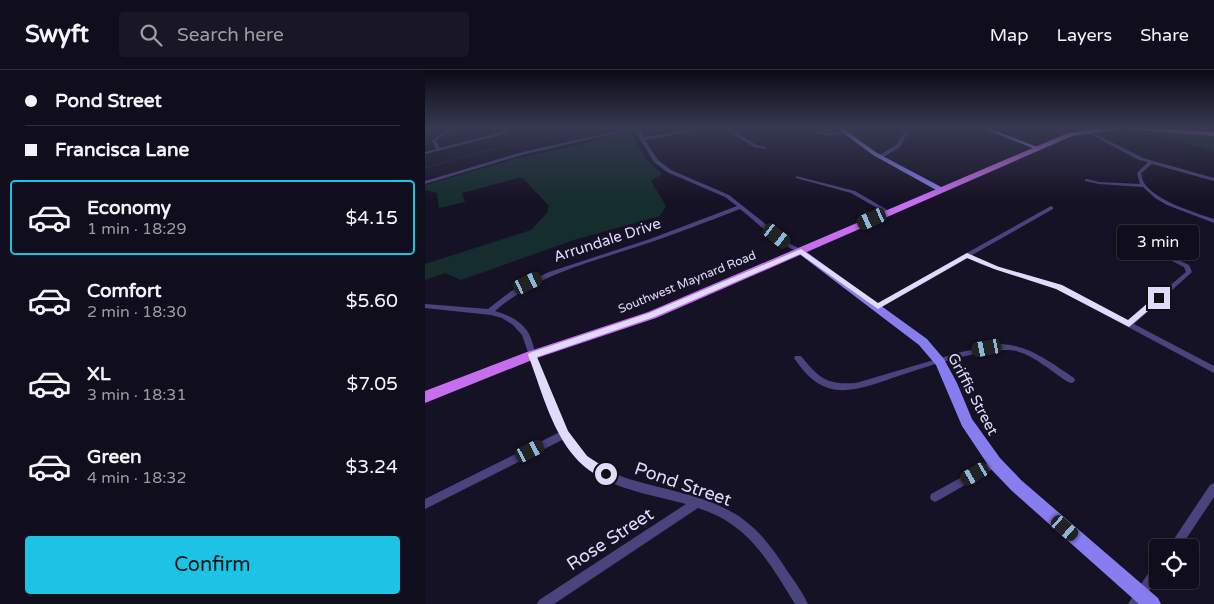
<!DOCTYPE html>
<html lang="en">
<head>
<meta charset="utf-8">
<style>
  body { margin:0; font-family:"Varela Round",sans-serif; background:#191725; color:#f1f3f6; height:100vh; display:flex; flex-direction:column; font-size:19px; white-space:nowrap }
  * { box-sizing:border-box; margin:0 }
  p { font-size:16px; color:#9c9ca3 }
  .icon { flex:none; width:28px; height:28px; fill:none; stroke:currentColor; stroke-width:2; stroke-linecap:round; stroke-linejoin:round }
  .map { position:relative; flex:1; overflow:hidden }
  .details { display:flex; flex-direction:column; background:#100e1c; width:425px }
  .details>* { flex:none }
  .guide { display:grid; align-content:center; height:110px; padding:0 25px; background:#100e1c }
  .controls { position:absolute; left:724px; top:469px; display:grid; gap:10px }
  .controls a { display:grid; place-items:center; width:50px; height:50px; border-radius:5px; background:#100e1c; box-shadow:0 2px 8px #0003,0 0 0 1px #302e3b; font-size:25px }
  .end { position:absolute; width:22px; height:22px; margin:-11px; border:6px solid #e0dafb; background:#111; box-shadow:0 0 0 2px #111 }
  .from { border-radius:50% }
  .bubble { position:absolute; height:35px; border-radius:5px; background:#100e1c; box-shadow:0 2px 8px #0003,0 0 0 1px #302e3b; font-size:16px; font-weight:600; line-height:35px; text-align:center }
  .car { position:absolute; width:15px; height:30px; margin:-15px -8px; border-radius:6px; box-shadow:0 0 4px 1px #0007; background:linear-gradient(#222 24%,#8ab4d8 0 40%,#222 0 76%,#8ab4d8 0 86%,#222 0) }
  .guide b { display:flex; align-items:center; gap:18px; height:48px; font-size:19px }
  .guide b+b { border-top:1px solid #302e3b }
  .guide i { width:12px; height:12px; background:#f1f3f6 }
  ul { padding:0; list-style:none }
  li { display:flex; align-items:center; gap:15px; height:75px; margin:0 10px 8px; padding:0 15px; border:2px solid transparent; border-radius:5px }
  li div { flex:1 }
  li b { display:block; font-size:19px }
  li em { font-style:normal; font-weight:600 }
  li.selected { border-color:#1dc3e4 }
  li>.icon { width:45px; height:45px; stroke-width:1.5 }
  .primary-button { display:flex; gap:10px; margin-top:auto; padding:10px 25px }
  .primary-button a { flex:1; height:58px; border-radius:5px; background:#1dc3e4; color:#111; font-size:20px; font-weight:600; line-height:58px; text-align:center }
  header { display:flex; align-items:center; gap:30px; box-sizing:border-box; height:70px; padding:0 25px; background:#100e1c; border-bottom:1px solid #302e3b }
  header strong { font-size:24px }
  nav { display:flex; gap:28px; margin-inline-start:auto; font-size:18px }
  .search { width:350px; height:45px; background:#191725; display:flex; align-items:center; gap:12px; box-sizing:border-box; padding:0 18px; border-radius:5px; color:#9c9ca3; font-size:19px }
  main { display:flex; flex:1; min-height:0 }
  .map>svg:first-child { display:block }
  .green { fill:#162d2e }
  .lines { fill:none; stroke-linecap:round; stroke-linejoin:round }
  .stream { stroke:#17284a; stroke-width:1 }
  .street { fill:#49437e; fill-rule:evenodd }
  .secondary { fill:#877def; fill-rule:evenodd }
  .primary { fill:#c66eed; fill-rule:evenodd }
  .route { fill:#e0dafb }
  .labels { text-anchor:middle; stroke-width:4.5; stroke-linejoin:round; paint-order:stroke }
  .far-street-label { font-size:12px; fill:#e0dafb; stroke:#161225 }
  .street-label { font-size:15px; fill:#e0dafb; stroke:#161225 }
  .near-street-label { font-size:18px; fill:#e0dafb; stroke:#161225 }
</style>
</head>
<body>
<header>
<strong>Swyft</strong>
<div class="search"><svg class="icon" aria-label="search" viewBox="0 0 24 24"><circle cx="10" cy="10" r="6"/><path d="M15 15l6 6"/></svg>Search here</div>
<nav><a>Map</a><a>Layers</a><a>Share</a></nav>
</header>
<main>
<section class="details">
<div class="guide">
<b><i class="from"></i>Pond Street</b>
<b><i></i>Francisca Lane</b>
</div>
<ul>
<li class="selected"><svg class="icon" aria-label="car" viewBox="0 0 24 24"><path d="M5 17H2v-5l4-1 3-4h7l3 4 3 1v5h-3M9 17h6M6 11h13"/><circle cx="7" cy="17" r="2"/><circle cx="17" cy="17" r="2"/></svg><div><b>Economy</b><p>1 min · 18:29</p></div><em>$4.15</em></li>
<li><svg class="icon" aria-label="car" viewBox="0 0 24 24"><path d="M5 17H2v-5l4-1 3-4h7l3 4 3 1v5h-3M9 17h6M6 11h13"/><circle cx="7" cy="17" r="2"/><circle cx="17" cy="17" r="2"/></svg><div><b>Comfort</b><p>2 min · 18:30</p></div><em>$5.60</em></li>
<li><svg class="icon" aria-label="car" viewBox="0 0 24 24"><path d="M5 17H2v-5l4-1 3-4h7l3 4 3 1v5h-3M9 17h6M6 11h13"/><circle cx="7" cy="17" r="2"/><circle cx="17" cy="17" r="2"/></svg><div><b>XL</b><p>3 min · 18:31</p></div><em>$7.05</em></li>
<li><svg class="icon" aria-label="car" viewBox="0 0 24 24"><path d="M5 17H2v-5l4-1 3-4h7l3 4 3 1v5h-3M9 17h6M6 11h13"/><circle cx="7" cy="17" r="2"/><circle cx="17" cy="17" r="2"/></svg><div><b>Green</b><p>4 min · 18:32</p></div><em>$3.24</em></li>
</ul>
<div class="primary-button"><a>Confirm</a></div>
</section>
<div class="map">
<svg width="789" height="534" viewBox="0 0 789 534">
  <rect width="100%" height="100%" fill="#161225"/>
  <g class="green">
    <polygon points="205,61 221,89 237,104 226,111 241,136 235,146 149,170 36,210 20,203 0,210 0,194 106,160 122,143 124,136 97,107 37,123 40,132 14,138 12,123 0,120 0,115 88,89 153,75"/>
    <polygon points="724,61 789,66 789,82"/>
  </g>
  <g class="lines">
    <g class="stream">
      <polyline points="728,62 741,67 789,73"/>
      <polyline points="0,98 47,84 168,57"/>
    </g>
    <g class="street">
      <polygon points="39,57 44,57 20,64 11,71 15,78 77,62 79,57 83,57 80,64 0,84 0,82 11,79 7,71 18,62"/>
      <path d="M208,57H212L219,67L280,57H287L285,58L220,70L233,90L246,100L304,125L367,175L378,180V182C363,183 328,149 315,139C281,152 246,166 211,177C160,194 112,205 70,241C83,245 97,251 104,264C108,272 110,283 113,292C123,320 140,366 162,386C184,406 214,412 242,419C268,426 297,433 319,450C337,463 351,483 363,502C370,512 378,523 383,534H370C344,492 324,454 273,438L129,534H112L114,530L261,434C225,424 181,419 154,391C148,385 143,377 139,369L0,439V429L135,362L119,329L97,265L88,255L77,248L66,245L0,238V234L63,239L77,228L92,217L124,202L225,169L312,136L300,127L242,102L229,92L209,59L97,85L0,114V111L94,83Z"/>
      <polygon points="297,57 301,57 332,75 342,78 340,79 329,77"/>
      <path d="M410,57H416L395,62C406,64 416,62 426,58L425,57H429L430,59C419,65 401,69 389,62Z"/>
      <path d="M652,57H656L718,88L789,108V111L727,94L716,103C717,106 717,109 718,111C727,130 771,143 789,149V153L742,135L730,128L718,117L674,114L660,111V109H662L674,112L715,114L712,103L723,92L714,90Z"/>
      <polygon points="480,61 483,62 475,77 457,88 453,88 453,86 471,75"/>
      <polygon points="371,106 430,121 466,142 461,143 426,123 371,108"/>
      <polygon points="626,136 628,137 628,139 547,185 559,192 636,215 703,251 761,202 759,197 718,177 718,175 722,175 764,195 767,202 766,203 709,254 789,296 789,303 632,219 555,194 543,188 455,238 453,238 450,236 540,184"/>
      <path d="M577,274C606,276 625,292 649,308L650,310L649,312L646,313L643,312C627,302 610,286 591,281C562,275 492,300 462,310C443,316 423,324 403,318C388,313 377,300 369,288L370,286H376C394,308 401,315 431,313L536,282Z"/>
      <polygon points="570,389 573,390 575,393 573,396 514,430 510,432 506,430 505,427 506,424"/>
      <polygon points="789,413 789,427 755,478 743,478 785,415"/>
      <polygon points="732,494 732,509 716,534 703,534 728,496"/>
    </g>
    <g class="secondary">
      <polygon points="410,57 416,57 452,83 520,119 513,121 448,85"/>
      <polygon points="554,57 561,57 615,78 610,79"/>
      <polygon points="376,178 502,269 519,289 532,313 547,349 575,388 596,410 733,528 736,534 714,534 586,420 565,398 537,356 511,295 494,275 373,183 373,179"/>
    </g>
    <polygon class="primary" points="686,57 719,57 789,62 789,66 698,59 647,66 231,248 112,288 0,333 0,321 102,282 223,242 643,63"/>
  </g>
  <linearGradient id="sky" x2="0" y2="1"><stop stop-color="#0c0a14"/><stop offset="0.44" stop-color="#363951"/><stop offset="1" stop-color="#363951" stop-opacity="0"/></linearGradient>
  <rect width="789" height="131" fill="url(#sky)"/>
  <path class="route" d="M376,179L453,233L542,183L574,197L637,215L703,250L731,226L738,228L704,257L631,219L569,199L542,188L453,239L375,184L229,247L112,287L143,361L162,386L185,401L186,404L181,409C133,391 120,328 103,285L104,283L224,243Z"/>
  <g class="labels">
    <g class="far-street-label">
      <text transform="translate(262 212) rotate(-22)" y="4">Southwest Maynard Road</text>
    </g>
    <g class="street-label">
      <text transform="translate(182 170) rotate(-18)" y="5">Arrundale Drive</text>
      <text transform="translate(548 324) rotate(62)" y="5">Griffis Street</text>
    </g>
    <g class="near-street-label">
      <text transform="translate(258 414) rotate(19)" y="6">Pond Street</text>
      <text transform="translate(185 469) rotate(-33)" y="6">Rose Street</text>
    </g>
  </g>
</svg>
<div class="controls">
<a><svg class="icon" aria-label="locate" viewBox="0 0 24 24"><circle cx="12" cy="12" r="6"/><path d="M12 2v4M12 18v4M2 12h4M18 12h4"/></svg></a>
</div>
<i class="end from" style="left:181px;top:404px"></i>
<i class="end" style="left:734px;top:228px"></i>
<div class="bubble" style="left:692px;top:155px;width:82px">3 min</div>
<i class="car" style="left:447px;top:149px;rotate:246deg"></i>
<i class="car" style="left:352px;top:166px;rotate:128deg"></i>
<i class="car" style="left:103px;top:213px;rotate:64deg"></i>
<i class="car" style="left:562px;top:278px;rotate:259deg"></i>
<i class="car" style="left:105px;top:381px;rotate:63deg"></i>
<i class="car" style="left:550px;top:404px;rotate:240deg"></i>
<i class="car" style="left:640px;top:458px;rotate:131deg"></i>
</div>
</main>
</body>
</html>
